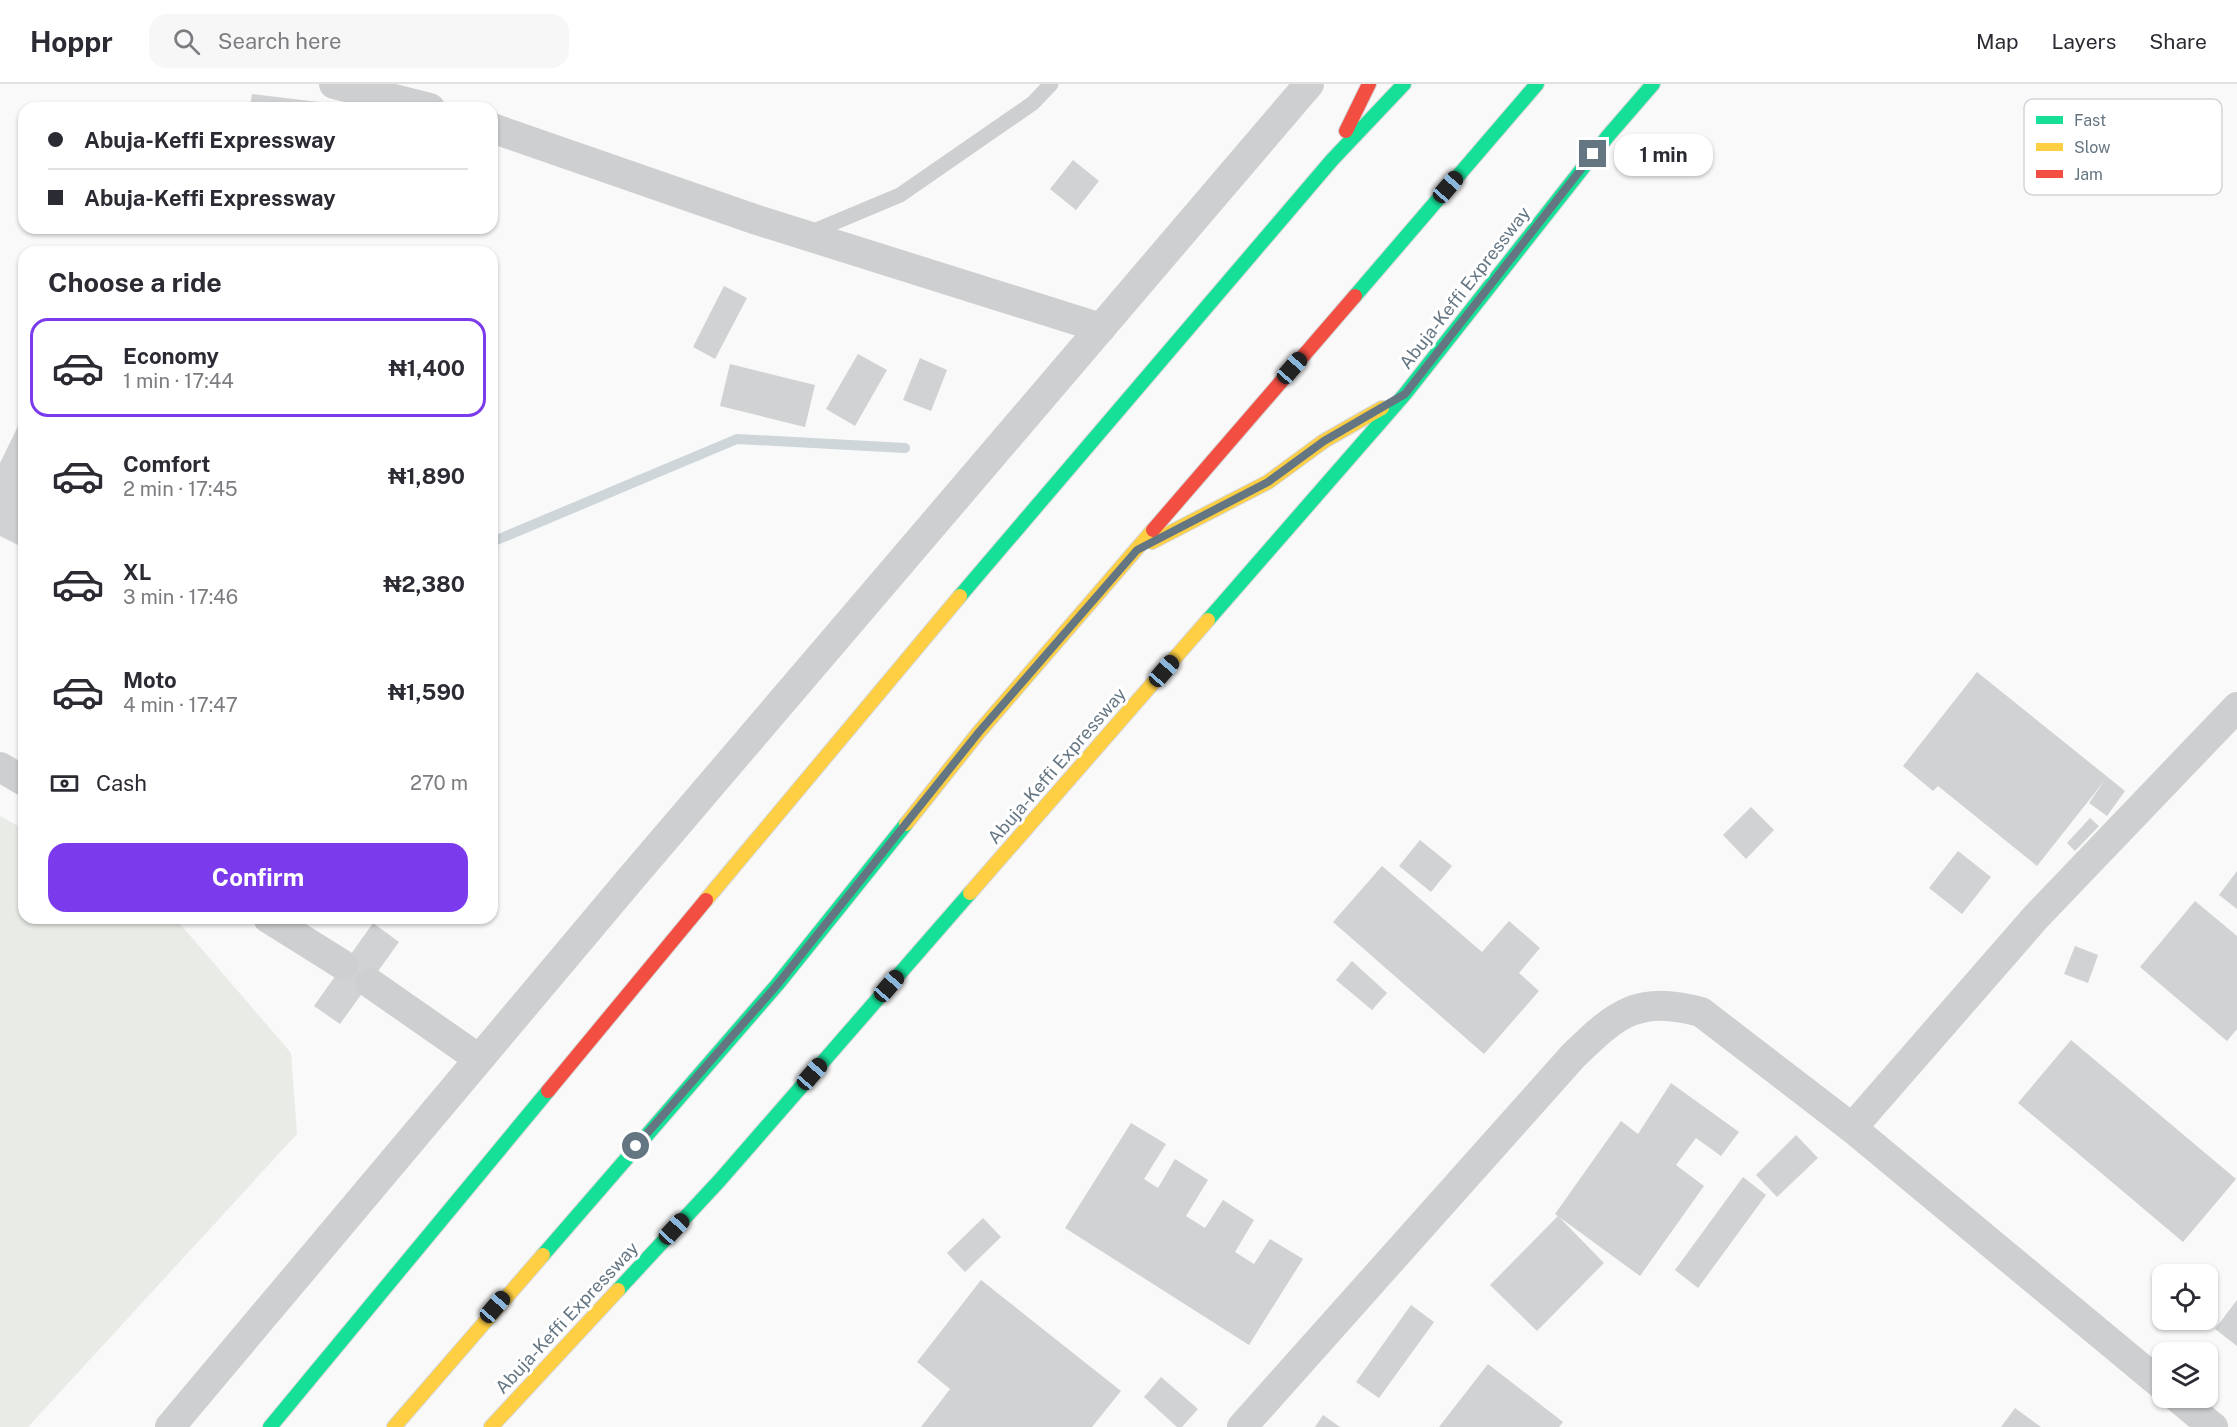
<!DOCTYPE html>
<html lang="en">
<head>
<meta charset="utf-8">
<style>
  body { margin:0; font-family:"Public Sans",sans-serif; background:#f7f7f7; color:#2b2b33; height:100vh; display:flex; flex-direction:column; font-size:22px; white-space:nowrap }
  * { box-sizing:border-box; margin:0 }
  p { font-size:20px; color:#7c7c81 }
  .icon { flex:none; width:33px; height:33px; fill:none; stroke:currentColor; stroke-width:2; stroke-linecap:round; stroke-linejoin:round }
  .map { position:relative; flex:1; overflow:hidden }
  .drawer { position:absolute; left:18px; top:162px; width:480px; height:678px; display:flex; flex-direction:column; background:#fff; border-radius:18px; box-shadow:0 2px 4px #0004 }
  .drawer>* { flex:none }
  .hud { position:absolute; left:18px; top:18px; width:480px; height:132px; border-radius:18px; box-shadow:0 2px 4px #0004; display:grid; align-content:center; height:132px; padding:0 30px; background:#fff }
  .tools { position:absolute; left:2152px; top:1180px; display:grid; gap:12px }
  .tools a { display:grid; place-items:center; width:66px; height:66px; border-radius:12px; background:#fff; box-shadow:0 2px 4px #0004; font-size:30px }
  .end { position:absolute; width:27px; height:27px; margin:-14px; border:8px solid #657683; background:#fff; box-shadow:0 0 0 3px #fff }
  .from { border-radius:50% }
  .bubble { position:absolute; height:42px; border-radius:18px; background:#fff; box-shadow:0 2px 4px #0004; font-size:20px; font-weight:700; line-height:42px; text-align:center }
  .car { position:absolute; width:18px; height:36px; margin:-18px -9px; border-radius:8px; box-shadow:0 0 4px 2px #0007; background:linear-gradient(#222 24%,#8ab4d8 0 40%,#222 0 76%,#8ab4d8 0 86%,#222 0) }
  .hud b { display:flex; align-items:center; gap:21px; height:57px; font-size:22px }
  .hud b+b { border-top:2px solid #e1e1e2 }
  .hud i { width:15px; height:15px; background:#2b2b33 }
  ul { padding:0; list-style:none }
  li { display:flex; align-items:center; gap:18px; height:99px; margin:0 12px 9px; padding:0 18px; border:3px solid transparent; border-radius:18px }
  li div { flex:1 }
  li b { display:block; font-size:22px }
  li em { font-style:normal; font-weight:700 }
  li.selected { border-color:#7c3aed }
  li>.icon { width:54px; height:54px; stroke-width:1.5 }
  h2 { padding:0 30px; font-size:27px; line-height:72px }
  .pay { display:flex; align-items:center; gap:15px; height:66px; padding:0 30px; font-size:22px }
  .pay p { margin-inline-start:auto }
  .action { display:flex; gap:12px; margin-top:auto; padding:12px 30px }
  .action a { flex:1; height:69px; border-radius:18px; background:#7c3aed; color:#fff; font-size:24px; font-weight:700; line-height:69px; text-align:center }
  header { display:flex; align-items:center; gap:36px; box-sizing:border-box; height:84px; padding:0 30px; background:#fff; border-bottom:2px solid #e1e1e2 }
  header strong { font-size:28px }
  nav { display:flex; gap:33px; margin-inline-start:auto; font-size:21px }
  .search { width:420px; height:54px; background:#f7f7f7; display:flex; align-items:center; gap:15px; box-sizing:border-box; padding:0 21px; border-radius:18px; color:#7c7c81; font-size:22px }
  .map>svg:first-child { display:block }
  .green { fill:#e8ebe6 }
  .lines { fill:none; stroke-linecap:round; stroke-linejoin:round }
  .stream { stroke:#ced6d9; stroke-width:10 }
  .building { fill:#d0d2d3 }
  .fast-casing { stroke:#d5d6d6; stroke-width:16 }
  .slow-casing { stroke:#d5d6d6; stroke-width:16 }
  .jam-casing { stroke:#d5d6d6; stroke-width:16 }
  .lane { stroke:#cecfd0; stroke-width:15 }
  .street { stroke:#cecfd0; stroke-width:30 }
  .fast { stroke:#16e098; stroke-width:14 }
  .slow { stroke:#ffcf43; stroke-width:14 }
  .jam { stroke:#f24e42; stroke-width:14 }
  .route { stroke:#657683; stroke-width:8 }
  .labels { text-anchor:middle; stroke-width:6; stroke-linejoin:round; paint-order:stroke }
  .street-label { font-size:18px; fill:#657683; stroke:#fff }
  .key { fill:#fff; stroke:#d1d6da; stroke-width:1.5 }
  .key-label { font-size:16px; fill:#657683 }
</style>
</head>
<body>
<header>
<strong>Hoppr</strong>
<div class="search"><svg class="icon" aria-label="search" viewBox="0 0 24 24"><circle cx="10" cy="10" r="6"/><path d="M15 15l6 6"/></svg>Search here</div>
<nav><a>Map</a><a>Layers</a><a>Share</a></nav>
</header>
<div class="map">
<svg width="2237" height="1343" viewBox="0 0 2237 1343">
  <rect width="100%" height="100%" fill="#f9f9f9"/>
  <polygon class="green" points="0,732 24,745 24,834 175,834 291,969 297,1050 28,1343 0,1343"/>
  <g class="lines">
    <polyline class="stream" points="492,458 737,355 905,364"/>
  </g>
  <g class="building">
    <polygon points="252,10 344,21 344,24 250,24"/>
    <polygon points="1073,76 1099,97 1076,126 1050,105"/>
    <polygon points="724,202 747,214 715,275 693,263"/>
    <polygon points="858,270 887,286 855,342 826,325"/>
    <polygon points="920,274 947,286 931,327 903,316"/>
    <polygon points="730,280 815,301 805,343 720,322"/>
    <polygon points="24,330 24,464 0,452 0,379"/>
    <polygon points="1977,588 2125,707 2107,732 2089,719 2105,696 2037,782 1938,702 1933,707 1903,682"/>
    <polygon points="1751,723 1774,746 1746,775 1723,751"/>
    <polygon points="2090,734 2099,742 2075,767 2067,759"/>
    <polygon points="1420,756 1452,782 1431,808 1399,782"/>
    <polygon points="1958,767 1991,793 1962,830 1929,804"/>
    <polygon points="1382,782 1482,868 1509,837 1540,864 1519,889 1539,907 1484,970 1333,838"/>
    <polygon points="2237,787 2237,825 2219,811"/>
    <polygon points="2195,817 2237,852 2237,945 2227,957 2140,883"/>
    <polygon points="373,839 399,858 340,940 314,922"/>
    <polygon points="2075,862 2098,871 2088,899 2064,890"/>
    <polygon points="1352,877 1387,909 1372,926 1336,896"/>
    <polygon points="2071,956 2236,1095 2183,1158 2018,1019"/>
    <polygon points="1671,999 1739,1048 1721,1072 1696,1054 1676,1081 1704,1102 1640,1192 1555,1130 1621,1037 1638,1050"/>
    <polygon points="1131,1039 1166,1060 1144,1095 1158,1104 1175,1075 1208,1096 1186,1132 1205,1144 1223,1116 1254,1136 1235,1168 1254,1180 1270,1155 1303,1175 1249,1261 1065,1144"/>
    <polygon points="1796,1051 1818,1074 1777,1113 1756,1091"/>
    <polygon points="1743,1093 1766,1111 1698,1204 1675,1186"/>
    <polygon points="1558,1132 1604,1179 1537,1247 1490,1201"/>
    <polygon points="983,1134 1001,1153 965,1188 947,1169"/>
    <polygon points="981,1196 1121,1307 1092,1343 921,1343 950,1305 917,1278"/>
    <polygon points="2237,1216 2237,1262 2215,1245"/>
    <polygon points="1411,1221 1434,1238 1379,1314 1356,1298"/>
    <polygon points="1488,1280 1563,1338 1559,1343 1439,1343"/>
    <polygon points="1161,1293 1198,1325 1182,1343 1177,1343 1144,1313"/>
    <polygon points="2015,1324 2041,1343 2001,1343"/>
    <polygon points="1323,1331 1340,1343 1315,1343"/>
  </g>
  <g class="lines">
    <g class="fast-casing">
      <g id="fast">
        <polyline points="1355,212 1537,0"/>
        <polyline points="960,512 1332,76 1404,0"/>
        <polyline points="1208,536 1405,310 1608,52 1653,0"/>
        <polyline points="543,1171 777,901 906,740"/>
        <polyline points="618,1206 720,1096 970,809"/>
        <polyline points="270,1343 548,1007"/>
      </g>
    </g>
    <g class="slow-casing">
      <g id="slow">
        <polyline points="1152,458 1268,398 1324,357 1382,324"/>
        <polyline points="906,740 979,648 1153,446"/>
        <polyline points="970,809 1208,536"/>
        <polyline points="706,816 960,512"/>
        <polyline points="394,1343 543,1171"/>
        <polyline points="491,1343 618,1206"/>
      </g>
    </g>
    <g class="jam-casing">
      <g id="jam">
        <polyline points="1346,47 1369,0"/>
        <polyline points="1153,446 1355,212"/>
        <polyline points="548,1007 706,816"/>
      </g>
    </g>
    <polyline class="lane" points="807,150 900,111 1033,19 1051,0"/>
    <g class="street">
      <polyline points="334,0 430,24"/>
      <polyline points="492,44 757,136 1101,244"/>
      <polyline points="0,683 24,697"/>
      <polyline points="268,834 343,881"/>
      <polyline points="370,899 479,975"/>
      <polyline points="1852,1044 2035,834 2237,623"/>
      <polyline points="2178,1314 2213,1343"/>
      <polyline points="170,1343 633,792 1309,0"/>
      <path d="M1242,1343L1573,972C1617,929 1638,911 1701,928L1852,1044L2163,1302"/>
    </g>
    <use href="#fast" class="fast"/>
    <use href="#slow" class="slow"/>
    <use href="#jam" class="jam"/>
  </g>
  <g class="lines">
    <polyline class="route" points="636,1062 777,901 979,648 1137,466 1268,398 1324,357 1405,310 1593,70"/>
  </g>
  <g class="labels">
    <g class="street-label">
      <text transform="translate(1465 204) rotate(-52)" y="6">Abuja-Keffi Expressway</text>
      <text transform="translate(1057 682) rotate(-49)" y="6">Abuja-Keffi Expressway</text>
      <text transform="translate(567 1234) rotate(-47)" y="6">Abuja-Keffi Expressway</text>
    </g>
  </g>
  <rect x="2024" y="15" width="198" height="96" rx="9" class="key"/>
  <rect x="2036" y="32" width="27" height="8" fill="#16e098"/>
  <rect x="2036" y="59" width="27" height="8" fill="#ffcf43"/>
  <rect x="2036" y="86" width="27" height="8" fill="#f24e42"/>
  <g class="key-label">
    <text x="2074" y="42">Fast</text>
    <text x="2074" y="69">Slow</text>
    <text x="2074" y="96">Jam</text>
  </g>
</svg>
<div class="tools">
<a><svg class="icon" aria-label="locate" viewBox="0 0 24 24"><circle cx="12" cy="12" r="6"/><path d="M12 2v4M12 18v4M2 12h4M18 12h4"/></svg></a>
<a><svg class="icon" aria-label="layers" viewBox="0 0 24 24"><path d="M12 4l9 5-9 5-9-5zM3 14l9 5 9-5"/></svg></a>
</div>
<i class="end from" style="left:636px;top:1062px"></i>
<i class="end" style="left:1593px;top:70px"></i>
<div class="bubble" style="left:1614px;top:50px;width:99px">1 min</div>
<i class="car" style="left:1448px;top:103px;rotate:41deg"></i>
<i class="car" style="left:1292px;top:284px;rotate:41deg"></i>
<i class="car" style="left:1164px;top:587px;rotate:41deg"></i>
<i class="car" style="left:889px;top:902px;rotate:41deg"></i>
<i class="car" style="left:812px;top:990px;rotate:41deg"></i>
<i class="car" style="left:674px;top:1145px;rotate:43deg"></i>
<i class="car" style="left:495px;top:1223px;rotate:41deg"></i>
<div class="hud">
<b><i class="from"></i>Abuja-Keffi Expressway</b>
<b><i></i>Abuja-Keffi Expressway</b>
</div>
<section class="drawer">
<h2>Choose a ride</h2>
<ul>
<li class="selected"><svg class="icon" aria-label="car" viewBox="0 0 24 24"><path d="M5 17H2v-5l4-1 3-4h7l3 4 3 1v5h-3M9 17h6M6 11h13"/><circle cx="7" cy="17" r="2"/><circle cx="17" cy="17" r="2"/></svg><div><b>Economy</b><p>1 min · 17:44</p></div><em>₦1,400</em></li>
<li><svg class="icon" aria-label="car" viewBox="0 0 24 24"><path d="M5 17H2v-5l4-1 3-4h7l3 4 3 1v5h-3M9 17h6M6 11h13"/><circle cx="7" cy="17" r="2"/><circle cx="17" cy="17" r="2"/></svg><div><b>Comfort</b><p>2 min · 17:45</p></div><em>₦1,890</em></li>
<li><svg class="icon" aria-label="car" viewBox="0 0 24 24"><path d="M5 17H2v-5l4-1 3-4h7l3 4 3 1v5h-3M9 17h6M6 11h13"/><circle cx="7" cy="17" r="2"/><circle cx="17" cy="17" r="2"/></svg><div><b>XL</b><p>3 min · 17:46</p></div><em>₦2,380</em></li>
<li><svg class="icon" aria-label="car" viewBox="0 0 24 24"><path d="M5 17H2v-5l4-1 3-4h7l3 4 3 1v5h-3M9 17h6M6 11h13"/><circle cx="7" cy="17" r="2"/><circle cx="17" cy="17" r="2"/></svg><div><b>Moto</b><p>4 min · 17:47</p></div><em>₦1,590</em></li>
</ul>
<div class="pay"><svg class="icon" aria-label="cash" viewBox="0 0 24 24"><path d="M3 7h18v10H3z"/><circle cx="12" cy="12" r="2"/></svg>Cash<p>270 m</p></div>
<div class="action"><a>Confirm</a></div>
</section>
</div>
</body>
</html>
